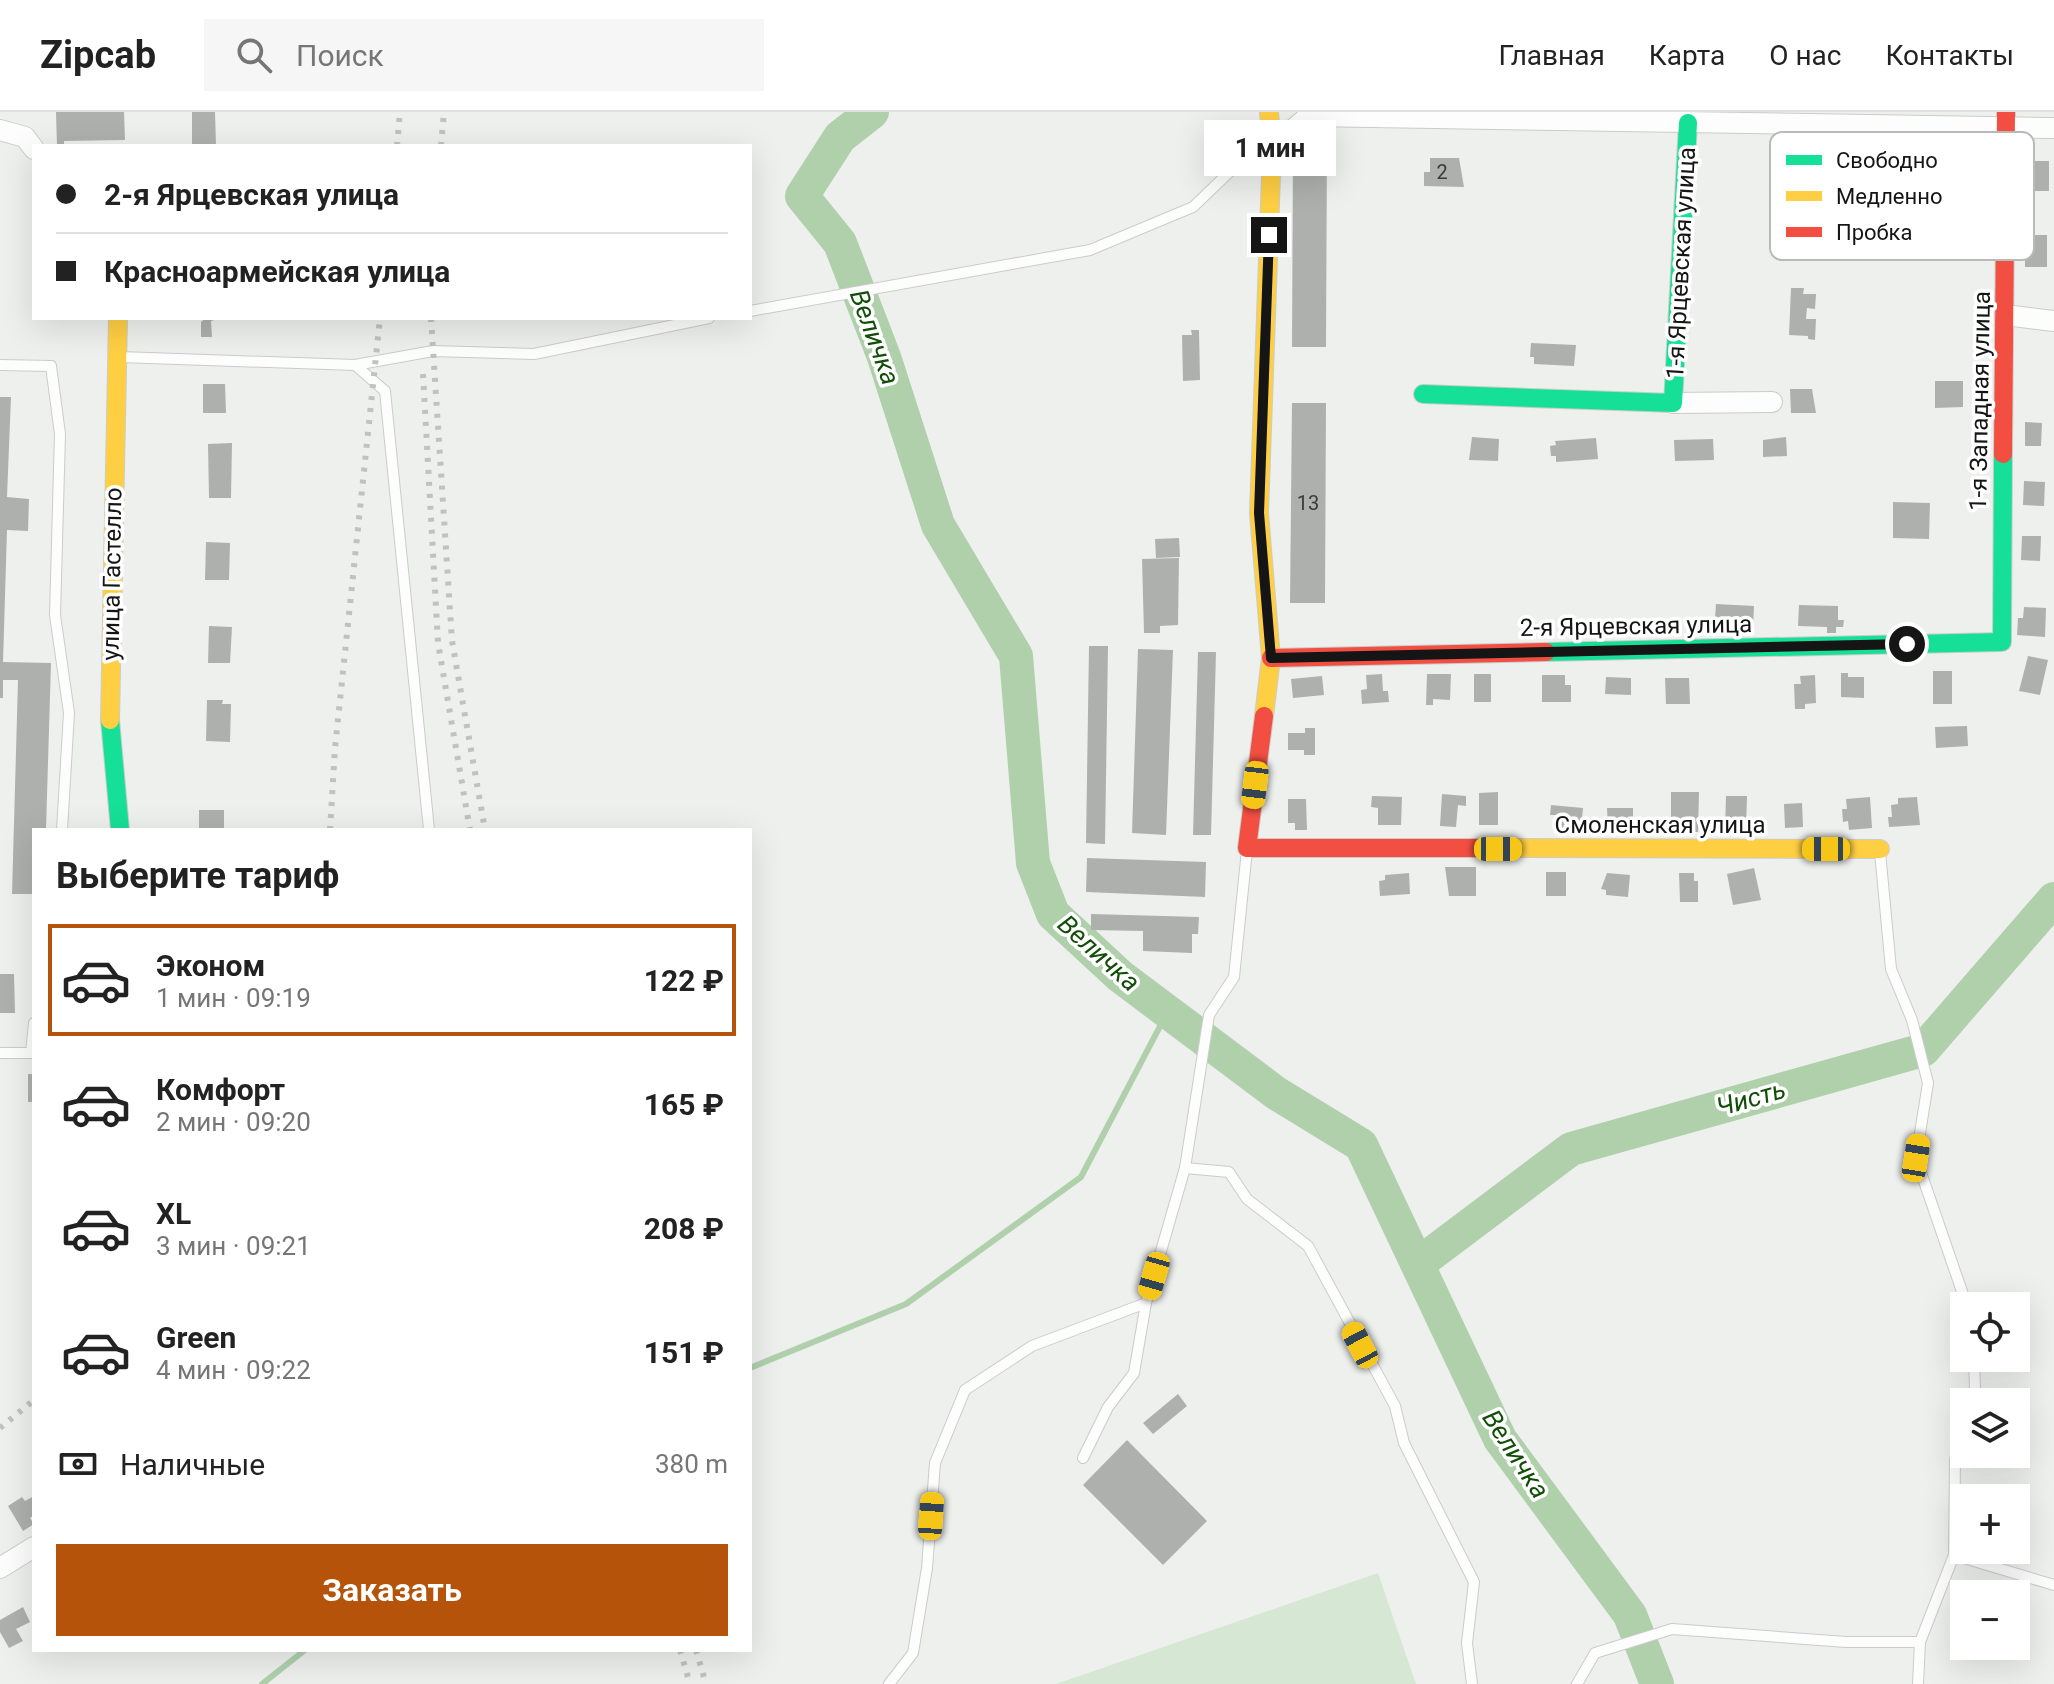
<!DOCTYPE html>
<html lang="ru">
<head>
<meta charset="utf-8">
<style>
  body { margin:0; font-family:Roboto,sans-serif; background:#f6f6f6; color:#222; height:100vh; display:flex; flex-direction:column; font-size:30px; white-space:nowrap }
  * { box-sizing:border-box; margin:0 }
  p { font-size:26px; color:#767676 }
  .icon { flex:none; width:44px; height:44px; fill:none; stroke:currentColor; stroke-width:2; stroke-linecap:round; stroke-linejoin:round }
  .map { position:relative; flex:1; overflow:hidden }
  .sheet { position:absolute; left:32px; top:716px; width:720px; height:824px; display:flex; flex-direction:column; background:#fff; border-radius:0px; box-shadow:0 8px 32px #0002 }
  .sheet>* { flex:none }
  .top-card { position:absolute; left:32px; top:32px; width:720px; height:176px; border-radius:0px; box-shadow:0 8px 32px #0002; display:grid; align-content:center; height:176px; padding:0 24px; background:#fff }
  .buttons { position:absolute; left:1950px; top:1180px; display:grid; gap:16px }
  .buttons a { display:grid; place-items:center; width:80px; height:80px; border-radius:0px; background:#fff; box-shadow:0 8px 32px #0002; font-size:40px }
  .end { position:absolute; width:36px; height:36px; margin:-18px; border:10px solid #141514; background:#fff; box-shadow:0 0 0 4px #fff }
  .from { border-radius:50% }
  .bubble { position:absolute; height:56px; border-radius:0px; background:#fff; box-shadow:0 8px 32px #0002; font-size:26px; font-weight:700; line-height:56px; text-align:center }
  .car { position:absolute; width:24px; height:48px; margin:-24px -12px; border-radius:10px; box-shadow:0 0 6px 2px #0007; background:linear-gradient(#f5c518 24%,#345 0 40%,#f5c518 0 76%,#345 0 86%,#f5c518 0) }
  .top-card b { display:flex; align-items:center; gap:28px; height:76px; font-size:30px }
  .top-card b+b { border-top:2px solid #e0e0e0 }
  .top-card i { width:20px; height:20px; background:#222 }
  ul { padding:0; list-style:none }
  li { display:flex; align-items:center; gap:24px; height:112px; margin:0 16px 12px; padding:0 8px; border:4px solid transparent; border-radius:0px }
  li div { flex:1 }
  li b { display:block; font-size:30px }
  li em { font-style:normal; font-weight:700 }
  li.on { border-color:#b45309 }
  li>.icon { width:72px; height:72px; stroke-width:1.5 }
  h2 { padding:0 24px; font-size:36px; line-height:96px }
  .pay { display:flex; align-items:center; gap:20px; height:88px; padding:0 24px; font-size:30px }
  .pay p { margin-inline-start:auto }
  .button { display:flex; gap:16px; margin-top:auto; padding:16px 24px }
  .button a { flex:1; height:92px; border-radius:0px; background:#b45309; color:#fff; font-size:32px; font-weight:700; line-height:92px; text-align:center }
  header { display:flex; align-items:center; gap:48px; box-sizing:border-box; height:112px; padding:0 40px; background:#fff; border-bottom:2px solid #e0e0e0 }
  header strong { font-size:38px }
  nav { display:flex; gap:44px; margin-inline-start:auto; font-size:28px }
  .search { width:560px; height:72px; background:#f6f6f6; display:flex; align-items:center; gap:20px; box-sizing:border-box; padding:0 28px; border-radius:0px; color:#767676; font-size:30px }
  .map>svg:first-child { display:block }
  .green { fill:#d6e8d4 }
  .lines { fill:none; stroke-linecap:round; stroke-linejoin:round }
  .stream { stroke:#b0d0ac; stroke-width:6 }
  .river { stroke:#b0d0ac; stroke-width:34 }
  .building { fill:#aeb0ae }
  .lane-casing { stroke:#cbccca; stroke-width:12 }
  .street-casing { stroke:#cbccca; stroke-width:22 }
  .fast-casing { stroke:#cbccca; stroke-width:20 }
  .slow-casing { stroke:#cbccca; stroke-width:20 }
  .jam-casing { stroke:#cbccca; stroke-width:20 }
  .lane { stroke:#fcfdfc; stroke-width:10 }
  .street { stroke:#fcfdfc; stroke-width:20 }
  .fast { stroke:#16e098; stroke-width:18 }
  .slow { stroke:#ffcf43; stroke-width:18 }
  .jam { stroke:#f24e42; stroke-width:18 }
  .rail { stroke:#c1c1c1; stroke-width:6; stroke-dasharray:4 8; stroke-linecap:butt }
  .route { stroke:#141514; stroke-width:10 }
  .labels { text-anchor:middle; stroke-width:7; stroke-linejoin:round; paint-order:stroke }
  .number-label { font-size:20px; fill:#3a3c3a }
  .street-label { font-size:24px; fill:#141514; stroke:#fff }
  .water-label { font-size:26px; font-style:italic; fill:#114e07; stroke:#fff }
  .key { fill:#fff; stroke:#b8b9b8; stroke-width:2 }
  .key-label { font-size:22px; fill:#141514 }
</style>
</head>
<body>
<header>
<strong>Zipcab</strong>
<div class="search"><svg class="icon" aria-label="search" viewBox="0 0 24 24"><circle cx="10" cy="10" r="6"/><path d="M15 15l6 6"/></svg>Поиск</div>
<nav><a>Главная</a><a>Карта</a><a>О нас</a><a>Контакты</a></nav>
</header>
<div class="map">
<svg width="2054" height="1572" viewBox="0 0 2054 1572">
  <rect width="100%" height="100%" fill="#eef0ee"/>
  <polygon class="green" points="1378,1461 1416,1572 1056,1572"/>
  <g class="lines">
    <g class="stream">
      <polyline points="750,1256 906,1192 1081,1065 1168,899"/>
      <polyline points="262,1572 305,1538"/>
    </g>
    <g class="river">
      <polyline points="872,0 840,25 802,84 840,131 884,245 938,413 1016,544 1033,751 1053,802 1120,864 1276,981 1361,1033 1500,1327 1630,1503 1657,1572"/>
      <polyline points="1418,1152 1571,1037 1923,938 2054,787"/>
    </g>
  </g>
  <g class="building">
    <polygon points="56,0 124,0 125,28 64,29 64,34 57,34"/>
    <polygon points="192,0 215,0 216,34 192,34"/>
    <polygon points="1293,34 1327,34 1326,235 1292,235"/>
    <polygon points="1430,46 1459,46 1464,75 1424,74 1424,60 1430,60"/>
    <polygon points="2031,49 2049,49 2049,79 2032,79"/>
    <rect x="2025" y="123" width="22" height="32"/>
    <polygon points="1791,176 1804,176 1803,182 1816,182 1815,197 1807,196 1806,207 1816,207 1815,228 1808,227 1808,224 1789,223"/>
    <polygon points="206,206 221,206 211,209 212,225 201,225 201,210"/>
    <polygon points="1191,218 1199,218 1200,268 1183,269 1182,223 1192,223"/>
    <polygon points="1531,231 1576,233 1574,254 1534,252 1534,245 1530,245"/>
    <polygon points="1935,269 1963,269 1963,295 1935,296"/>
    <polygon points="203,272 225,272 226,301 203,301"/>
    <polygon points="1790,277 1812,277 1816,301 1791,301"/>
    <polygon points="0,285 11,285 7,385 29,387 28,419 7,418 3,550 51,551 46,718 34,718 34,782 12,782 18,568 3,568 3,586 0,586"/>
    <polygon points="1292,291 1326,291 1325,491 1290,491"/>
    <polygon points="2025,310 2042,311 2041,334 2025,334"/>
    <polygon points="1472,325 1499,327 1498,349 1469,348"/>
    <polygon points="1786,325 1787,344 1763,345 1763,328"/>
    <polygon points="1596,326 1598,347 1556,350 1556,344 1551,344 1550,334 1556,333 1555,329"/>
    <polygon points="1713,327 1714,348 1675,349 1674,328"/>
    <polygon points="232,331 231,386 209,386 208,332"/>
    <polygon points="2024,369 2045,370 2044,394 2023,393"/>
    <polygon points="1893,390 1930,391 1929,427 1893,426"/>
    <polygon points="2022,424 2041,424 2040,449 2021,448"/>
    <polygon points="1179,426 1180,445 1156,446 1155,427"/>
    <polygon points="206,430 230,431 229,468 205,468"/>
    <polygon points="1179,446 1178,513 1160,514 1160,521 1144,521 1142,447"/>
    <polygon points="1716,492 1754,494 1753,516 1725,515 1725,520 1714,519"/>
    <polygon points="1799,493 1838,494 1838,508 1844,508 1843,515 1836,515 1836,521 1827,521 1827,515 1798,514"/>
    <polygon points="2024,495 2046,496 2045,525 2017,523 2018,506 2023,506"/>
    <polygon points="209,514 232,515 230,551 208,551"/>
    <polygon points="1089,534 1108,534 1105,732 1086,731"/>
    <polygon points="1138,537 1173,538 1166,723 1132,721"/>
    <polygon points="1198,540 1216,540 1211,723 1193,723"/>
    <polygon points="2028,544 2048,548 2040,583 2019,579"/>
    <rect x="1933" y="559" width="19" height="33"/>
    <polygon points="1841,561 1848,561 1848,565 1864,565 1864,586 1841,585"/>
    <polygon points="1382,562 1383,579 1388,579 1389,590 1362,592 1361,578 1367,577 1366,563"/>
    <polygon points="1427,562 1451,562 1450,588 1433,587 1433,593 1426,593"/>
    <rect x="1474" y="562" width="17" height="28"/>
    <polygon points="1542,563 1565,563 1565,573 1571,573 1571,590 1542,590"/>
    <polygon points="1815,563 1816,591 1805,592 1805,597 1795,597 1794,572 1801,572 1800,564"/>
    <polygon points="1322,564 1324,583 1293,586 1291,567"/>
    <polygon points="1606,565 1631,566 1631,583 1605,582"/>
    <polygon points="1665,566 1689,566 1690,592 1666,592"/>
    <polygon points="207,588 223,588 222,592 231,592 230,630 206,629"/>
    <polygon points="1967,614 1968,634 1936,636 1935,615"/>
    <polygon points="1305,616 1315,616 1315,643 1304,643 1304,638 1288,638 1288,621 1305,621"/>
    <polygon points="1498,680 1498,713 1479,713 1479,681"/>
    <polygon points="1671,680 1699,680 1698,720 1671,720"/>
    <polygon points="1442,682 1466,684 1466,694 1458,693 1456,715 1440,714"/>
    <polygon points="1372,684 1402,685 1401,713 1378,713 1378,696 1371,695"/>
    <polygon points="1726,684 1747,684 1746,716 1725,716"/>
    <polygon points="1870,685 1872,716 1849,718 1848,709 1843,710 1842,697 1847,697 1846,687"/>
    <polygon points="1917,685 1920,713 1889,715 1888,705 1892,705 1891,693 1898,692 1898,686"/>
    <polygon points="1288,687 1306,687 1307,718 1295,718 1295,711 1288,711"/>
    <polygon points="1802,691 1803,715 1785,716 1784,692"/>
    <polygon points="1551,693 1583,696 1581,717 1555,715 1556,703 1550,703"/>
    <polygon points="1607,696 1633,696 1633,716 1608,718"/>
    <rect x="199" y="698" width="25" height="20"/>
    <polygon points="1087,746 1206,750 1205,785 1086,780"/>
    <polygon points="1445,755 1476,755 1476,784 1449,784"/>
    <polygon points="1754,756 1761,788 1733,793 1727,762"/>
    <rect x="1546" y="760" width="20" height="24"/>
    <polygon points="1409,761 1410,782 1380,784 1379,769 1385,768 1385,763"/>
    <polygon points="1607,761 1630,763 1628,785 1606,783 1606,778 1601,777"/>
    <polygon points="1679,761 1694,761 1694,769 1698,769 1698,790 1680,790"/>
    <polygon points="1091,802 1199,805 1198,822 1192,822 1192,841 1143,839 1143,819 1091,818"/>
    <polygon points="0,862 14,862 15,901 0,901"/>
    <rect x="28" y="962" width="6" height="28"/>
    <polygon points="1178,1282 1187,1294 1153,1322 1143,1311"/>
    <polygon points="1127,1328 1207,1409 1163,1453 1083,1373"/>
    <polygon points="34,1384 34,1403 30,1406 34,1412 23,1419 8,1394 22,1385 25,1389"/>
    <polygon points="23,1495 30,1510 16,1517 23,1529 9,1536 0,1520 0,1508"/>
  </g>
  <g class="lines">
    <g class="lane-casing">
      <g id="lane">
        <polyline points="750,199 1090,138 1193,95 1242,48 1271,35"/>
        <polyline points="120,245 355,253 433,239 534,242 709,206"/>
        <polyline points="0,253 51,254 60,322 55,503 69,601 62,718"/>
        <polyline points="355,253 385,279 429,718"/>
        <polyline points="1880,740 1891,857 1912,908 1928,971 1916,1046 1967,1194"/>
        <polyline points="0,941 31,941 34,911"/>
        <polyline points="1185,1056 1229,1060 1247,1087 1308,1134 1395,1294 1404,1331 1474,1470 1467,1531 1472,1572"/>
        <polyline points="1972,1290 1975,1278 1974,1246"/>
        <polyline points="1083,1346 1108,1295 1134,1261 1146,1191"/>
        <polyline points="1954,1443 2054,1473"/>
        <polyline points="889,1572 913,1541 927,1456 935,1351 965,1278 1032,1234 1146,1191 1185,1056 1209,903 1234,865 1247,738"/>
        <polyline points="1577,1572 1595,1541 1672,1517 1846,1530 1920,1530 1954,1443 1955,1348 1964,1316"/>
        <polyline points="1918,1572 1920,1530"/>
      </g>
    </g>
    <g class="street-casing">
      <g id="street">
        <polyline points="0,18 25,25 34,37"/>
        <polyline points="1272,35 1309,4 2054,16"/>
        <polyline points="2005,203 2054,209"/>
        <polyline points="1673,291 1772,290"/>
        <polyline points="0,1456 34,1435"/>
      </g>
    </g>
    <g class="fast-casing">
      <g id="fast">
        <polyline points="1423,282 1673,291 1688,11"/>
        <polyline points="1546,540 2002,530 2003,342"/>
        <polyline points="110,608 120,718"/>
      </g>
    </g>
    <g class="slow-casing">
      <g id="slow">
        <polyline points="1264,604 1271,546 1259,401 1272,35 1269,0"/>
        <polyline points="110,608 118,206"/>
        <polyline points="1477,736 1880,737"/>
      </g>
    </g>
    <g class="jam-casing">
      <g id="jam">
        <polyline points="2003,342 2006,0"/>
        <polyline points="1271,546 1546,540"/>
        <polyline points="1264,604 1247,736 1477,736"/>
      </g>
    </g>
    <use href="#lane" class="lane"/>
    <use href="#street" class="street"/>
    <use href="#fast" class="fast"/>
    <use href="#slow" class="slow"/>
    <use href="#jam" class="jam"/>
    <g class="rail">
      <polyline points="397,34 400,0"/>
      <polyline points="441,34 444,0"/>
      <polyline points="431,206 452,529 485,718"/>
      <polyline points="423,262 438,531 470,718"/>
      <polyline points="330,718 335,636 380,206"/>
      <polyline points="0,1316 34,1288"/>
      <polyline points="680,1538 690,1572"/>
      <polyline points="696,1538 706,1572"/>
    </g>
  </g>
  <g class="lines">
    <polyline class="route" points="1269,123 1259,401 1271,546 1907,532"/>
  </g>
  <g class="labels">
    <g class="number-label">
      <text x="1442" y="67">2</text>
      <text x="1308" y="398">13</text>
    </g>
    <g class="street-label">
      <text transform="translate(1681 151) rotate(-87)" y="8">1-я Ярцевская улица</text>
      <text transform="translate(1980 289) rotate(-89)" y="8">1-я Западная улица</text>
      <text transform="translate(112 462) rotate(-89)" y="8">улица Гастелло</text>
      <text transform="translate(1636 514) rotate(-1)" y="8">2-я Ярцевская улица</text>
      <text x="1660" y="721">Смоленская улица</text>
    </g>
    <g class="water-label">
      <text transform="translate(875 225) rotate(70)" y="9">Величка</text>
      <text transform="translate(1099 841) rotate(42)" y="9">Величка</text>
      <text transform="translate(1751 986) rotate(-16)" y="9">Чисть</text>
      <text transform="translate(1516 1342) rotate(57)" y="9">Величка</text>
    </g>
  </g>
  <rect x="1770" y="20" width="264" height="128" rx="12" class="key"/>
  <rect x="1786" y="43" width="36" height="10" fill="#16e098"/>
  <rect x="1786" y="79" width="36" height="10" fill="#ffcf43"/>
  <rect x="1786" y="115" width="36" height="10" fill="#f24e42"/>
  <g class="key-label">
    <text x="1836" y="56">Свободно</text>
    <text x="1836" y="92">Медленно</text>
    <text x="1836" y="128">Пробка</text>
  </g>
</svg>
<div class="buttons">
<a><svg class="icon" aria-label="locate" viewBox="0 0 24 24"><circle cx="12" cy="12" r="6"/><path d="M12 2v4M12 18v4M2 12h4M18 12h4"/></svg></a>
<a><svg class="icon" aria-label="layers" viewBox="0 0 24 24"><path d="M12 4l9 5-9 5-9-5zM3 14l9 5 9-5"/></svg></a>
<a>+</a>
<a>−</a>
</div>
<i class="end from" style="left:1907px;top:532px"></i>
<i class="end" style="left:1269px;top:123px"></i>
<div class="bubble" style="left:1204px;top:8px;width:132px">1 мин</div>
<i class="car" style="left:1255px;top:673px;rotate:187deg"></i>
<i class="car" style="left:1498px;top:737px;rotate:90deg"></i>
<i class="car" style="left:1826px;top:737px;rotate:270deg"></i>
<i class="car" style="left:1916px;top:1046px;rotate:9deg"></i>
<i class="car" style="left:1154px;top:1164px;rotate:196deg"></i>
<i class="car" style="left:1360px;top:1233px;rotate:332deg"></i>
<i class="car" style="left:931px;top:1404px;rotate:4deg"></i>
<div class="top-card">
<b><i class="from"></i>2-я Ярцевская улица</b>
<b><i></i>Красноармейская улица</b>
</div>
<section class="sheet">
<h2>Выберите тариф</h2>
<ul>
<li class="on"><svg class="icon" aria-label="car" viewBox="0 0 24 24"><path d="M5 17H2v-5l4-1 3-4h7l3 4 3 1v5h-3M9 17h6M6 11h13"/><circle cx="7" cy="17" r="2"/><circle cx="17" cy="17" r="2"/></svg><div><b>Эконом</b><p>1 мин · 09:19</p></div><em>122 ₽</em></li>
<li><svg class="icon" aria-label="car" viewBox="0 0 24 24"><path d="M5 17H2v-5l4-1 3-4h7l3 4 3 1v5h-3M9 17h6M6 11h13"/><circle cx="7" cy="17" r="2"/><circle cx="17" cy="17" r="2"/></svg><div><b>Комфорт</b><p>2 мин · 09:20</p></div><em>165 ₽</em></li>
<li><svg class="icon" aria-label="car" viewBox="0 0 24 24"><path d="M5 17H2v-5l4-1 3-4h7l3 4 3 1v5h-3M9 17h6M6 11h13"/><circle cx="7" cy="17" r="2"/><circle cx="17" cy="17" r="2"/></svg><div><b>XL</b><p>3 мин · 09:21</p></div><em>208 ₽</em></li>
<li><svg class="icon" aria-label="car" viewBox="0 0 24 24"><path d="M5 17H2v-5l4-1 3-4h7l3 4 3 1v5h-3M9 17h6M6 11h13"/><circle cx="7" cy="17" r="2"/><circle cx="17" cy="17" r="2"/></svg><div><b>Green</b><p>4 мин · 09:22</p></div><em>151 ₽</em></li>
</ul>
<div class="pay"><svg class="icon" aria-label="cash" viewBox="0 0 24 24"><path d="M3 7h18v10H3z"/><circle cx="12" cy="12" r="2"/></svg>Наличные<p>380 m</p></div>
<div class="button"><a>Заказать</a></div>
</section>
</div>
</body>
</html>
